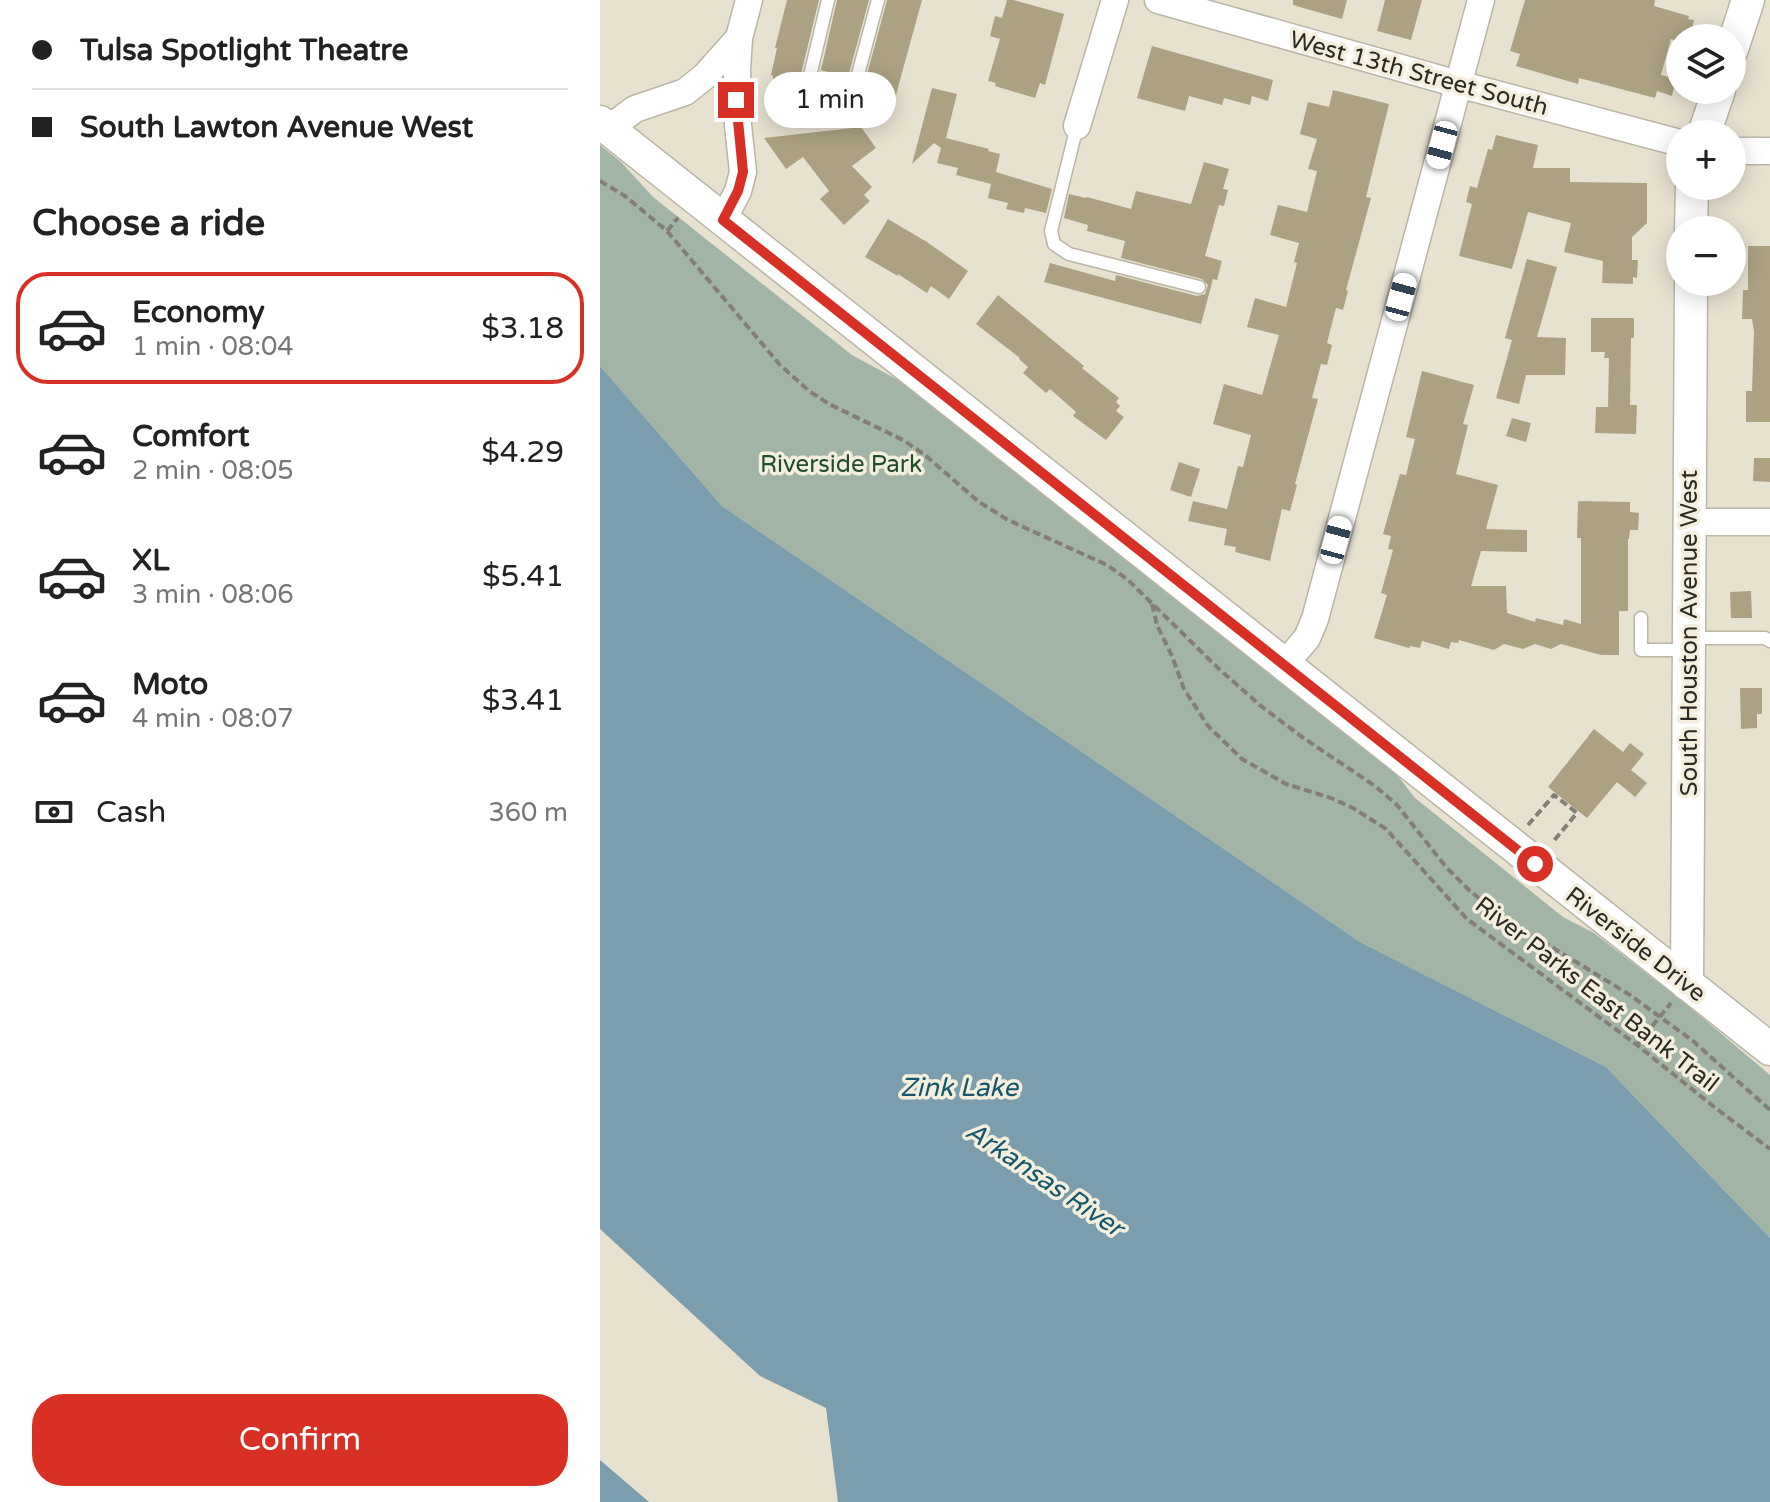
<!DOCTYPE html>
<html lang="en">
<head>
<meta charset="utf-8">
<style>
  body { margin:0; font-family:"Varela Round",sans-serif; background:#f6f6f6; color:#222; height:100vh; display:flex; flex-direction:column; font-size:30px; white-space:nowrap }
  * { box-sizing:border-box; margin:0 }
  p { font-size:26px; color:#767676 }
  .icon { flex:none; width:44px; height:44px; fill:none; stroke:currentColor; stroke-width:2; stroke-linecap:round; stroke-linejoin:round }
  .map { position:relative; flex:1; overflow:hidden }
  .side { display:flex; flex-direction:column; background:#fff; width:600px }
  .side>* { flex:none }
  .guide { display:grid; align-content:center; height:176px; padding:0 32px; background:#fff }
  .tools { position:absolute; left:1066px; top:24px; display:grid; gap:16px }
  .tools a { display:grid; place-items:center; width:80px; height:80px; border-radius:50%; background:#fff; box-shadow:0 4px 20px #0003; font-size:40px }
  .end { position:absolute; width:36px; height:36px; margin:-18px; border:10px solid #d93025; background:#fff; box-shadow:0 0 0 4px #fff }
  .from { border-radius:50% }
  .bubble { position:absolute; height:56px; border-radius:28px; background:#fff; box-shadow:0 4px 20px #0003; font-size:26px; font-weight:600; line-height:56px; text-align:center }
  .car { position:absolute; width:24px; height:48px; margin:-24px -12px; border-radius:10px; box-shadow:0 0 6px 2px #0007; background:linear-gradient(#fff 24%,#345 0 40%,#fff 0 76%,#345 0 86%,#fff 0) }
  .guide b { display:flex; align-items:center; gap:28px; height:76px; font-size:30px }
  .guide b+b { border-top:2px solid #e0e0e0 }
  .guide i { width:20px; height:20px; background:#222 }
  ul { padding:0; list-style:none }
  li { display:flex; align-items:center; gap:24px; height:112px; margin:0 16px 12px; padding:0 16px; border:4px solid transparent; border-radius:32px }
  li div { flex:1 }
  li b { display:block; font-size:30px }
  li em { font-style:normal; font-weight:600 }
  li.on { border-color:#d93025 }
  li>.icon { width:72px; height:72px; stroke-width:1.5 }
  h2 { padding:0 32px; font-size:36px; line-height:96px }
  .pay { display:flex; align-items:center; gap:20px; height:88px; padding:0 32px; font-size:30px }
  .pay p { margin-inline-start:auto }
  .button { display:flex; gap:16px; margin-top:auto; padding:16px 32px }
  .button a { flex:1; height:92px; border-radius:32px; background:#d93025; color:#fff; font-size:32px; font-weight:600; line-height:92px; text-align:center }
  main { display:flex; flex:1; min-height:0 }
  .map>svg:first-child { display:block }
  .green { fill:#a1b4a5 }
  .water { fill:#7b9eae }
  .building { fill:#aca282 }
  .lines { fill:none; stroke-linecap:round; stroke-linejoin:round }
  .service-casing { stroke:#bab5a5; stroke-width:15 }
  .minor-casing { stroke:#bab5a5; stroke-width:29 }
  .tertiary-casing { stroke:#bab5a5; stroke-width:35 }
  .path { stroke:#837f74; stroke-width:4; stroke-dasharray:8 4; stroke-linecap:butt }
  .service { stroke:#fff; stroke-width:12 }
  .minor { stroke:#fff; stroke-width:26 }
  .tertiary { stroke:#fff; stroke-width:32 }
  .route { stroke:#d93025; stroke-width:10 }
  .labels { text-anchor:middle; stroke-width:7; stroke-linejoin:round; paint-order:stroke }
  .street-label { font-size:24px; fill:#2c2a24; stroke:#f4eedd }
  .park-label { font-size:24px; fill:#1d4d2e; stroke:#f4eedd }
  .water-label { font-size:26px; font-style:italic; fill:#13586f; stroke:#f4eedd }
</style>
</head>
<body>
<main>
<section class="side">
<div class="guide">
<b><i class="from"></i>Tulsa Spotlight Theatre</b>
<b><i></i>South Lawton Avenue West</b>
</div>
<h2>Choose a ride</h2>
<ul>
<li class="on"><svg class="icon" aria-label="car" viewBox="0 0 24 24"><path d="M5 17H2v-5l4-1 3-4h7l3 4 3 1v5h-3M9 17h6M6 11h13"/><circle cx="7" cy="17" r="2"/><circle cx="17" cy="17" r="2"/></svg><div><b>Economy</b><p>1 min · 08:04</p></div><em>$3.18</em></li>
<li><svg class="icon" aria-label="car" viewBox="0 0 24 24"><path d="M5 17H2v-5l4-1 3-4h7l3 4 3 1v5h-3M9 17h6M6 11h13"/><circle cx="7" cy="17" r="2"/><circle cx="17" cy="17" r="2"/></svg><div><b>Comfort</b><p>2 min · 08:05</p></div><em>$4.29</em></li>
<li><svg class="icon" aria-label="car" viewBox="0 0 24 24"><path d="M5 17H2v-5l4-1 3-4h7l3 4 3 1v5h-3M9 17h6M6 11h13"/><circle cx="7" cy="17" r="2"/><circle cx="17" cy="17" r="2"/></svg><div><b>XL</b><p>3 min · 08:06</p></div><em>$5.41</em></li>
<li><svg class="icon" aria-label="car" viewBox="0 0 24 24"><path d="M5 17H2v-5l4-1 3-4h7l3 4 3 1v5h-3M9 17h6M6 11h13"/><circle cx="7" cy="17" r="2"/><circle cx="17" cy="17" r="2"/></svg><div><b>Moto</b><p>4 min · 08:07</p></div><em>$3.41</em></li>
</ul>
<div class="pay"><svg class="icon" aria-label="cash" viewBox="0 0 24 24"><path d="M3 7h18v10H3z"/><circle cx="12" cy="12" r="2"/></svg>Cash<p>360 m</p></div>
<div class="button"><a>Confirm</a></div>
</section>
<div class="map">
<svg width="1170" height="1502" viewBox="0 0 1170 1502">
  <rect width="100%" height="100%" fill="#e7e1d0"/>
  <polygon class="green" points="0,145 21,162 53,197 252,355 298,380 797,775 815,798 963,917 994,933 1086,1004 1170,1075 1170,1238 1006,1067 760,942 122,506 0,366"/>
  <g class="water">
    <polygon points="0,366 122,506 760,942 1006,1067 1170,1238 1170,1502 238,1502 226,1408 160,1376 0,1229"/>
    <polygon points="0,1460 49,1502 0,1502"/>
  </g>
  <g class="building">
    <polygon points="187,0 219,0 199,82 201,90 196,110 169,103 170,99 169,99 173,81 173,76 171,75 177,48 175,48"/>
    <polygon points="237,0 269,0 248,77 221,70"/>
    <polygon points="287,0 322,0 291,113 263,105 268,83 265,82"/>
    <polygon points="407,0 413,0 464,14 445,85 440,83 435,98 395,86 396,83 388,81 400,39 390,36 395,16 402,18"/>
    <polygon points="693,0 747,0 742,19 693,5"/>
    <polygon points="785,0 822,0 811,40 777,31"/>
    <polygon points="925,0 1055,0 1054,6 1089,16 1088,19 1094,20 1090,38 1080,38 1080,42 1071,39 1061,75 1076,79 1072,96 1057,91 1055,98 979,78 978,84 916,66 920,54 910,51"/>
    <polygon points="552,46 673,80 668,101 652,96 650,105 624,98 622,105 589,96 585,111 537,98"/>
    <polygon points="332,88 357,94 346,138 389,149 388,151 400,154 396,172 452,189 446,213 425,208 424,213 406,209 408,203 388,198 391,184 356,175 358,168 337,163 341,148 334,143 312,164"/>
    <polygon points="733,90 789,104 766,197 771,198 746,290 748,291 743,310 736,308 727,343 732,345 727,365 721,364 712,398 718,399 695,484 697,485 690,511 682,509 670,561 635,552 636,547 624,545 627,529 588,521 593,501 627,509 638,466 643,467 651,435 613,424 624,384 662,395 679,335 647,327 655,298 686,307 697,263 694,262 699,243 670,235 678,205 707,212 717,171 708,169 717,139 700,134 708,102 729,107"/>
    <polygon points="261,127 276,148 252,166 272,187 264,195 270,201 244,225 220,199 229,191 203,157 186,169 164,138"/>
    <polygon points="896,135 938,145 933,168 970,168 970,182 1047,183 1047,223 1032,237 1032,260 1038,260 1037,278 1033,277 1033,284 1002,283 1003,261 964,252 971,223 928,212 912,269 859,256 872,204 866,202 870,186 877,188 888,149 892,150"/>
    <polygon points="604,162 629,169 623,189 628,190 624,206 619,205 605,256 622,261 617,280 613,279 601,324 444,282 450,263 515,281 516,275 597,296 605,294 608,285 602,279 521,258 525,241 487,231 488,225 464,218 469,194 486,198 487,197 531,209 536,191 591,204"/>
    <polygon points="288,219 327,242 368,271 349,299 331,286 327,293 298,274 298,276 265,257"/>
    <polygon points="1148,246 1170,246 1170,422 1146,422 1146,391 1152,391 1154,332 1152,319 1142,319 1143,290 1148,290"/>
    <polygon points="927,259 957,267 937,337 966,338 965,375 926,375 919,404 896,398 912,340 905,338"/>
    <polygon points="398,295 484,366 482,368 519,398 516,402 520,406 516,411 524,417 506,440 473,416 476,412 450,389 446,393 423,373 428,367 419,359 420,358 376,324"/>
    <polygon points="991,318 1034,318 1034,338 1031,338 1030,405 1037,405 1036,434 995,433 996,407 1008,407 1009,358 1004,358 1005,352 991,352"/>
    <polygon points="822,371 874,385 863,424 868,425 856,474 898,485 886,529 927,530 927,552 881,551 871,586 906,586 907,613 935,622 936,618 963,625 964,619 981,624 981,538 977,538 978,501 1030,502 1030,512 1039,513 1038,530 1030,530 1029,539 1028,539 1028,611 1019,611 1019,655 1001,655 961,644 951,649 935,644 923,649 904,644 894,650 859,640 858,643 851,642 849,649 822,641 820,648 810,646 809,648 774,638 787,595 781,593 793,550 788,549 791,536 783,534 800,474 806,475 815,439 806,437"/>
    <polygon points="912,418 931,423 926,442 906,436"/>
    <polygon points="1154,458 1170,458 1170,482 1153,481"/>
    <polygon points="579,462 600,469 591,497 570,490"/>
    <polygon points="1151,591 1152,618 1131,618 1130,592"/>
    <polygon points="1140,688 1162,688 1162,714 1157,714 1157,728 1141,729"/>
    <polygon points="994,729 1023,752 1030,743 1044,754 1031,770 1047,783 1035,797 1017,782 987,818 948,787"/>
  </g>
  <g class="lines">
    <g class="service-casing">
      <g id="service">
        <polyline points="228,0 208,84 226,101 253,93 278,0"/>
        <polyline points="477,126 451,231 454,244 469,254 599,287"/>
        <polyline points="1041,618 1041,650 1086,650"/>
        <polyline points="1090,638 1165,638 1170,641"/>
      </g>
    </g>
    <g class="minor-casing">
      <g id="minor">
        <polyline points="558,0 858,84 1080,143"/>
        <polyline points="477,126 515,0"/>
        <polyline points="8,129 35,109 85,92 105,76 139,38"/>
        <polyline points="1132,151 1170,151"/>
        <polyline points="123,220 138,191 143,172 138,125 137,71 139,38 149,0"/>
        <polyline points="1091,522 1170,522"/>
        <polyline points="684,665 707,638 715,619 881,0"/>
      </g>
    </g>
    <g class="tertiary-casing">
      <g id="tertiary">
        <polyline points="1132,49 1148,0"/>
        <polyline points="0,122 1170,1049"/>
        <polyline points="1104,134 1119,90"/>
        <polyline points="1091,230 1092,186"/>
        <polyline points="1087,984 1091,282"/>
      </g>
    </g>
    <g class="path">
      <polyline points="0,181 25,196 67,231 180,365 209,391 229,404 303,440 325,455 379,502 408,520 507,565 527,579 618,668 661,706 702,737 775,786 797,805 846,867 870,891 901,916 1030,995 1093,1041 1170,1110"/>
      <polyline points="67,231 77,219 76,218"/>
      <polyline points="552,604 557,625 572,656 584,689 608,726 642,759 686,784 731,798 753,808 786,829 867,919 1037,1045 1113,1106 1170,1149"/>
      <polyline points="928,825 954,795 977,813 952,843"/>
      <polyline points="1037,1045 1071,1003"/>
    </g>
    <use href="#service" class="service"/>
    <use href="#minor" class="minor"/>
    <use href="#tertiary" class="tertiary"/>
  </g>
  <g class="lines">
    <polyline class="route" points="136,100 143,172 138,191 123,220 935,864"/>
  </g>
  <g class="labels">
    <g class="street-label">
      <text transform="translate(819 73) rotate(15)" y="8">West 13th Street South</text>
      <text transform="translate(1089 633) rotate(-90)" y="8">South Houston Avenue West</text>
      <text transform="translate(1036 944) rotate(38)" y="8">Riverside Drive</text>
      <text transform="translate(997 994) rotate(38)" y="8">River Parks East Bank Trail</text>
    </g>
    <g class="park-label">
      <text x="241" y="472">Riverside Park</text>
    </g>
    <g class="water-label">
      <text x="359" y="1096">Zink Lake</text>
      <text transform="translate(445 1179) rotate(34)" y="9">Arkansas River</text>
    </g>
  </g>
</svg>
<div class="tools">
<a><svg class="icon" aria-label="layers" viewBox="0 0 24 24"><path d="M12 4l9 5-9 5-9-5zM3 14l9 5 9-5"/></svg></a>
<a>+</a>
<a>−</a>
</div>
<i class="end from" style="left:935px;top:864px"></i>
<i class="end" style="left:136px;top:100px"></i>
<div class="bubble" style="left:164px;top:72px;width:132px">1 min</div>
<i class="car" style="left:842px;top:145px;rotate:195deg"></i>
<i class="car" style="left:801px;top:297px;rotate:15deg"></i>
<i class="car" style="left:736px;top:540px;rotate:15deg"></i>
</div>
</main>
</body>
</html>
